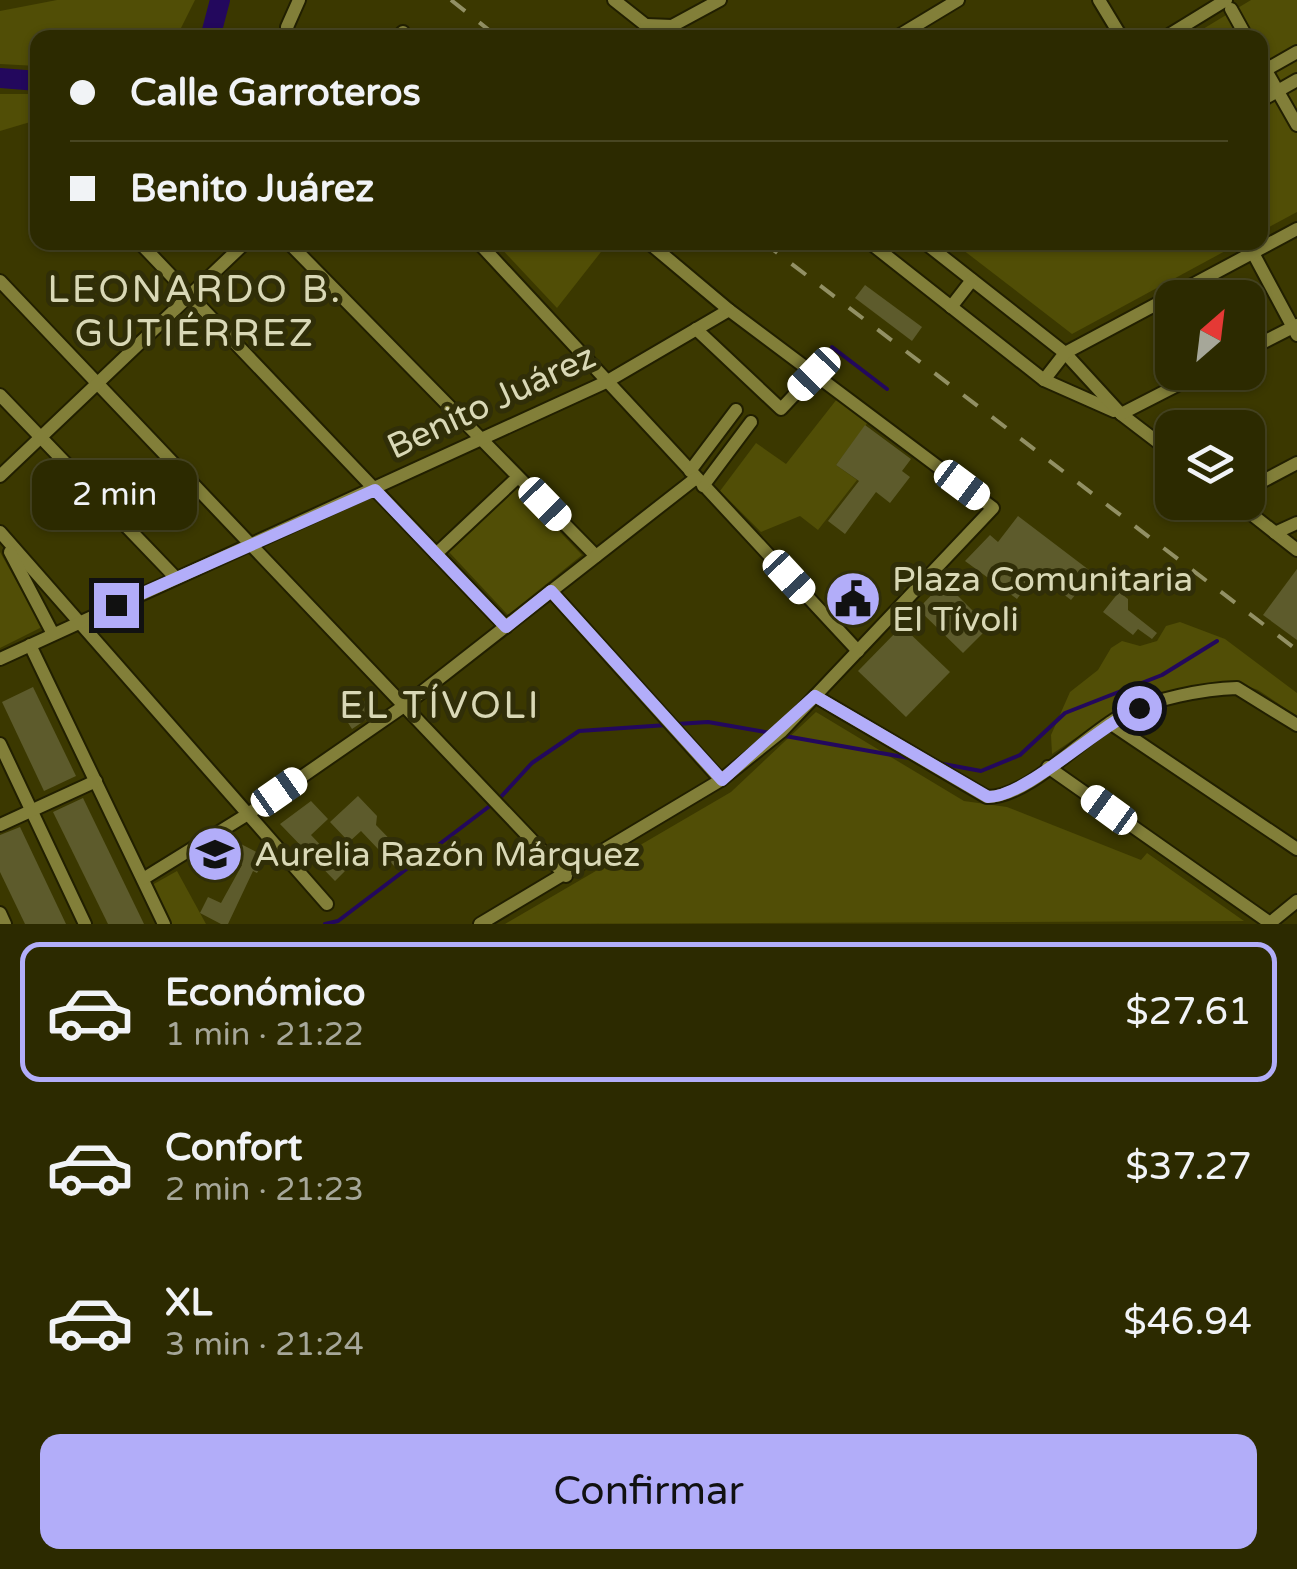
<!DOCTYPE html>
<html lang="es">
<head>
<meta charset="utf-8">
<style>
  body { margin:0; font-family:"Varela Round",sans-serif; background:#34320a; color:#f1f3f6; height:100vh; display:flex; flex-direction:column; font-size:38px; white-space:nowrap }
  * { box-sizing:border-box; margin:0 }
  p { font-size:32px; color:#a6a799 }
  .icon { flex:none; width:55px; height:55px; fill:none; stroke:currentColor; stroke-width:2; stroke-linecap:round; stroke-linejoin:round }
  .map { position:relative; height:924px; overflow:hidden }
  .side { display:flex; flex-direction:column; background:#2c2a00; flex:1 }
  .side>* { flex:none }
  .hud { position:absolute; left:30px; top:30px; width:1238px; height:220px; border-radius:20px; box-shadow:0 2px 8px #0004,0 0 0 2px #484622; display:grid; align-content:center; height:220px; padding:0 40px; background:#2c2a00 }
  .needle { width:65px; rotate:28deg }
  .fabs { position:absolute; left:1155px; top:280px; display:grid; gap:20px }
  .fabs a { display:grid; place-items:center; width:110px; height:110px; border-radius:20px; background:#2c2a00; box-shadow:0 2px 8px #0004,0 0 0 2px #484622; font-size:50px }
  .end { position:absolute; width:45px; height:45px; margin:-22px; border:12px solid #b2adf9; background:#111; box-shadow:0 0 0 5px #111 }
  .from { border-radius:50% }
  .bubble { position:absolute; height:70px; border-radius:20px; background:#2c2a00; box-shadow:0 2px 8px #0004,0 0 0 2px #484622; font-size:32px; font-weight:600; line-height:70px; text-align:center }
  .car { position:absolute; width:30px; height:60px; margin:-30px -15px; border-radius:12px; box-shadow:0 0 8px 2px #0007; background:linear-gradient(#fff 24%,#345 0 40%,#fff 0 76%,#345 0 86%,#fff 0) }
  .hud b { display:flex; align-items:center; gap:35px; height:95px; font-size:38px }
  .hud b+b { border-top:2px solid #484622 }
  .hud i { width:25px; height:25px; background:#f1f3f6 }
  ul { padding:18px 0 0; list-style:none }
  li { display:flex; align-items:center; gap:30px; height:140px; margin:0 20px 15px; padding:0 20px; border:5px solid transparent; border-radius:20px }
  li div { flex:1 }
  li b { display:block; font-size:38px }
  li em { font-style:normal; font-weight:600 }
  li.active { border-color:#b2adf9 }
  li>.icon { width:90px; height:90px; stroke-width:1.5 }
  .cta { display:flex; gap:20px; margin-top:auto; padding:20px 40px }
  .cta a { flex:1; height:115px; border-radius:20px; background:#b2adf9; color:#111; font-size:40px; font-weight:600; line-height:115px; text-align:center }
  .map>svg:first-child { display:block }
  .green { fill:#514e06 }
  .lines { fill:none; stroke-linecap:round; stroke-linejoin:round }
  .stream { stroke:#23085d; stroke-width:4 }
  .river { stroke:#23085d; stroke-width:20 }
  .building { fill:#5d5b2c }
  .minor-casing { stroke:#211f00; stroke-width:16 }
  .minor { stroke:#827f39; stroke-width:12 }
  .rail { stroke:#929064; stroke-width:4; stroke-dasharray:18 18; stroke-linecap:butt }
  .route { stroke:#b2adf9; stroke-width:12 }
  .labels { text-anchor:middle; stroke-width:10; stroke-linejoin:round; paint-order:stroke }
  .street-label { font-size:35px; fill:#d9d8b6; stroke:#302e08 }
  .poi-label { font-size:35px; fill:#d9d8b6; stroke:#302e08; text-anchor:start }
  .neighbourhood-label { font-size:38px; letter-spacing:2.5px; fill:#d9d8b6; stroke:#302e08 }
</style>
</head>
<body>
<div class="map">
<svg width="1297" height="924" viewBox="0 0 1297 924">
  <rect width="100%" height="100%" fill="#3b3800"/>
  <g class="green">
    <polygon points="57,0 195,0 180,30 167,37 38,38 37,66 0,64 0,11"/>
    <polygon points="1251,0 1297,0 1297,212 1260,232 1260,38 1188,38"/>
    <polygon points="0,94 37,94 37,120 0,131"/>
    <polygon points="496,243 608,243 557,308"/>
    <polygon points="954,243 1240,243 1072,334"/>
    <polygon points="837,399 868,422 836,465 857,480 818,530 800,516 761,532 720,491 756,443 786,464"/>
    <polygon points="517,487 582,555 508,615 448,551"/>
    <polygon points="0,552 42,627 0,648"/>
    <polygon points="1180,622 1225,639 1297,693 1297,716 1258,690 1233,681 1120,708 1052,754 1051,735 1070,692 1098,670 1111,648 1122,641 1140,646 1157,641 1166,626"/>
    <polygon points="816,712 964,801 1007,807 1141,860 1147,853 1244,921 505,924 731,792"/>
    <polygon points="177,871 206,924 169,924 152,885"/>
  </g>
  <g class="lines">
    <g class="stream">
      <polyline points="832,347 887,389"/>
      <polyline points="677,724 708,722 771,733"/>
      <polyline points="785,736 909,758"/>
      <polyline points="938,763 981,771 1020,755 1065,713 1162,675 1217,641"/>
      <polyline points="498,800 532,763 579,731 667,725"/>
      <polyline points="325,924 338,921 491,805"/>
    </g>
    <g class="river">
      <polyline points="210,38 220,0"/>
      <polyline points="0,78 38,81"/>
    </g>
  </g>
  <g class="building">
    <polygon points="865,285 922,327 912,341 855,298"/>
    <polygon points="865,425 911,459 902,471 910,477 890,503 876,492 845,534 828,521 859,481 836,465"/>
    <polygon points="1018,516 1093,573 1071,600 1036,573 1017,599 965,561 990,535 998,542"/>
    <polygon points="1297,569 1297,640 1263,615"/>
    <polygon points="944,582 989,627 963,653 918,609"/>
    <polygon points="1119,592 1128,599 1128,610 1157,633 1152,639 1138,629 1133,635 1103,612"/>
    <polygon points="902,626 950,672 906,717 858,671"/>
    <polygon points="33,687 76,776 44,791 2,702"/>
    <polygon points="370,698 379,711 352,729 343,715"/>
    <polygon points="358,796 377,816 376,825 409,859 397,869 361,831 349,842 330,822"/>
    <polygon points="83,798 144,924 108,924 53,812"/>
    <polygon points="311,801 328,819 311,835 345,871 335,881 280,824"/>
    <polygon points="20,827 66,924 25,924 0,872 0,835"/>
    <polygon points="239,843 266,857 257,873 253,871 228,924 221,924 200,913 208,897 221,903 242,865 230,859"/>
  </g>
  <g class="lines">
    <g class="minor-casing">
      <g id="minor">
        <polyline points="614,0 662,38"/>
        <polyline points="1099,0 1122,38"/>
        <polyline points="1231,9 1247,38"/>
        <polyline points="646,25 672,26 720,0"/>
        <polyline points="290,38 287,27 299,0"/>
        <polyline points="397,38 403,32"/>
        <polyline points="895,38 958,0"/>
        <polyline points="1164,38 1226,0"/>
        <polyline points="1260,60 1297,125"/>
        <polyline points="1260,73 1297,52"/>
        <polyline points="1260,101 1297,80"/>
        <polyline points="139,242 506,627"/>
        <polyline points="288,242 596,556"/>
        <polyline points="478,242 858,651"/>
        <polyline points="869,242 1044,380 1114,411"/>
        <polyline points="924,242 1065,353 1121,414 1172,453"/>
        <polyline points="1239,242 1241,245"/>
        <polyline points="1253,253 1297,335"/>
        <polyline points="0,281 566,876"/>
        <polyline points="951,307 972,280"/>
        <polyline points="696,329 781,409 814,374"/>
        <polyline points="1248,350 1297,325"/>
        <polyline points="1044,380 1065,353 1297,229"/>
        <polyline points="0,395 176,578"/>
        <polyline points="1121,414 1203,372"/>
        <polyline points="690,471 736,410"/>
        <polyline points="0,476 246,242"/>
        <polyline points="703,486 751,422"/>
        <polyline points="1248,489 1297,463"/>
        <polyline points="1236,502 1297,550"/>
        <polyline points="0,532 327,904"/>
        <polyline points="1275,533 1297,523"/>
        <polyline points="10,552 53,634"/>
        <polyline points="436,554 518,477"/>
        <polyline points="551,591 721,780"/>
        <polyline points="30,645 164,924"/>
        <polyline points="0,659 606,382 729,310"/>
        <path d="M815,696L987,797C1030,797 1085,734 1124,714C1154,699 1203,689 1237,688L1297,725"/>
        <polyline points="1110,723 1297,849"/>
        <polyline points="0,744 85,924"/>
        <polyline points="1048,767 1270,923"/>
        <polyline points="0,825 96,781"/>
        <polyline points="143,879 248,814 404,706 696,478"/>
        <polyline points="0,913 5,924"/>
        <polyline points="1270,923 1297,901"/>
        <polyline points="480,924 721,780 782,731 993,508 729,310 648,242"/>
      </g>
    </g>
    <use href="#minor" class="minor"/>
    <g class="rail">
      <polyline points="451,0 499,38"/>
      <polyline points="763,242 1297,650"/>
    </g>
  </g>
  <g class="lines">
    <path class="route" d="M116,605L375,490L506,627L551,591L722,780L815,696L988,797C1026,797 1098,726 1139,708"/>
  </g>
  <defs>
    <g id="civic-disc" transform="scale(2.875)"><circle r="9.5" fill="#b2adf9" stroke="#302e08"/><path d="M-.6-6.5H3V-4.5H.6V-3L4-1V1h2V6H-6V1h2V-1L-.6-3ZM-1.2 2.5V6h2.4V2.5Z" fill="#111"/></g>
    <g id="school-disc" transform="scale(2.875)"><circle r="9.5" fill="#b2adf9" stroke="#302e08"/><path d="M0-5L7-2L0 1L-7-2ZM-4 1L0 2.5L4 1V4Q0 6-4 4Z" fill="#111"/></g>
  </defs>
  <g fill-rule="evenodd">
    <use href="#civic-disc" x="853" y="599"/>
    <use href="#school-disc" x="215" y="854"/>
  </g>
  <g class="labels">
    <g class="street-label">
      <text transform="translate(491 401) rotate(-25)" y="12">Benito Juárez</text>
    </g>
    <g class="poi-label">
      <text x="892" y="591">Plaza Comunitaria<tspan x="892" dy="40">El Tívoli</tspan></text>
      <text x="254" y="866">Aurelia Razón Márquez</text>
    </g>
    <g class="neighbourhood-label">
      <text x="195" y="302">LEONARDO B.<tspan x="195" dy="44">GUTIÉRREZ</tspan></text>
      <text x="440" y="718">EL TÍVOLI</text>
    </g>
  </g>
</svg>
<div class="fabs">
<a><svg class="needle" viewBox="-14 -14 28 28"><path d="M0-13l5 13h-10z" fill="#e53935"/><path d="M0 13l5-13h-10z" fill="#a6a799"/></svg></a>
<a><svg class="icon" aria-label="layers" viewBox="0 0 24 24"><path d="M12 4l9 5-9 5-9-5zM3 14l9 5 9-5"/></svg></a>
</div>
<i class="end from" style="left:1139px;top:708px"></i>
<i class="end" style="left:116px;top:605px"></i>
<div class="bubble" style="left:32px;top:460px;width:165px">2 min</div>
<i class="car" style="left:814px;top:374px;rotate:224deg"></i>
<i class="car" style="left:962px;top:485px;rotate:127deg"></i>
<i class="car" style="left:545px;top:504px;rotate:136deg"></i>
<i class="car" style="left:789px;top:577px;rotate:137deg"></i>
<i class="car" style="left:279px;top:792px;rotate:55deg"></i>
<i class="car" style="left:1109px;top:810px;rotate:306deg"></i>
<div class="hud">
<b><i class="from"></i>Calle Garroteros</b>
<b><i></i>Benito Juárez</b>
</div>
</div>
<section class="side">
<ul>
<li class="active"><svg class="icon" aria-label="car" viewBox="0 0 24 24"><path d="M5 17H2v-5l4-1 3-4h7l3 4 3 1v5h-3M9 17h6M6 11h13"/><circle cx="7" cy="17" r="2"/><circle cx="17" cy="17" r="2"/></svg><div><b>Económico</b><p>1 min · 21:22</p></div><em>$27.61</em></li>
<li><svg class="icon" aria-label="car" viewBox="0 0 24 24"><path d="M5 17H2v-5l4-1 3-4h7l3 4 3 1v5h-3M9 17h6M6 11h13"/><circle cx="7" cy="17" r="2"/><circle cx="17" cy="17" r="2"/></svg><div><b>Confort</b><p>2 min · 21:23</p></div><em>$37.27</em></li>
<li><svg class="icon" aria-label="car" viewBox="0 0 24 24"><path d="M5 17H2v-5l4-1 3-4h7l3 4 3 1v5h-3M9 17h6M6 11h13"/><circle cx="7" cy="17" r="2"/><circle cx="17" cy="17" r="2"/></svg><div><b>XL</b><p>3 min · 21:24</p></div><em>$46.94</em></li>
</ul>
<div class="cta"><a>Confirmar</a></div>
</section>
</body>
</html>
